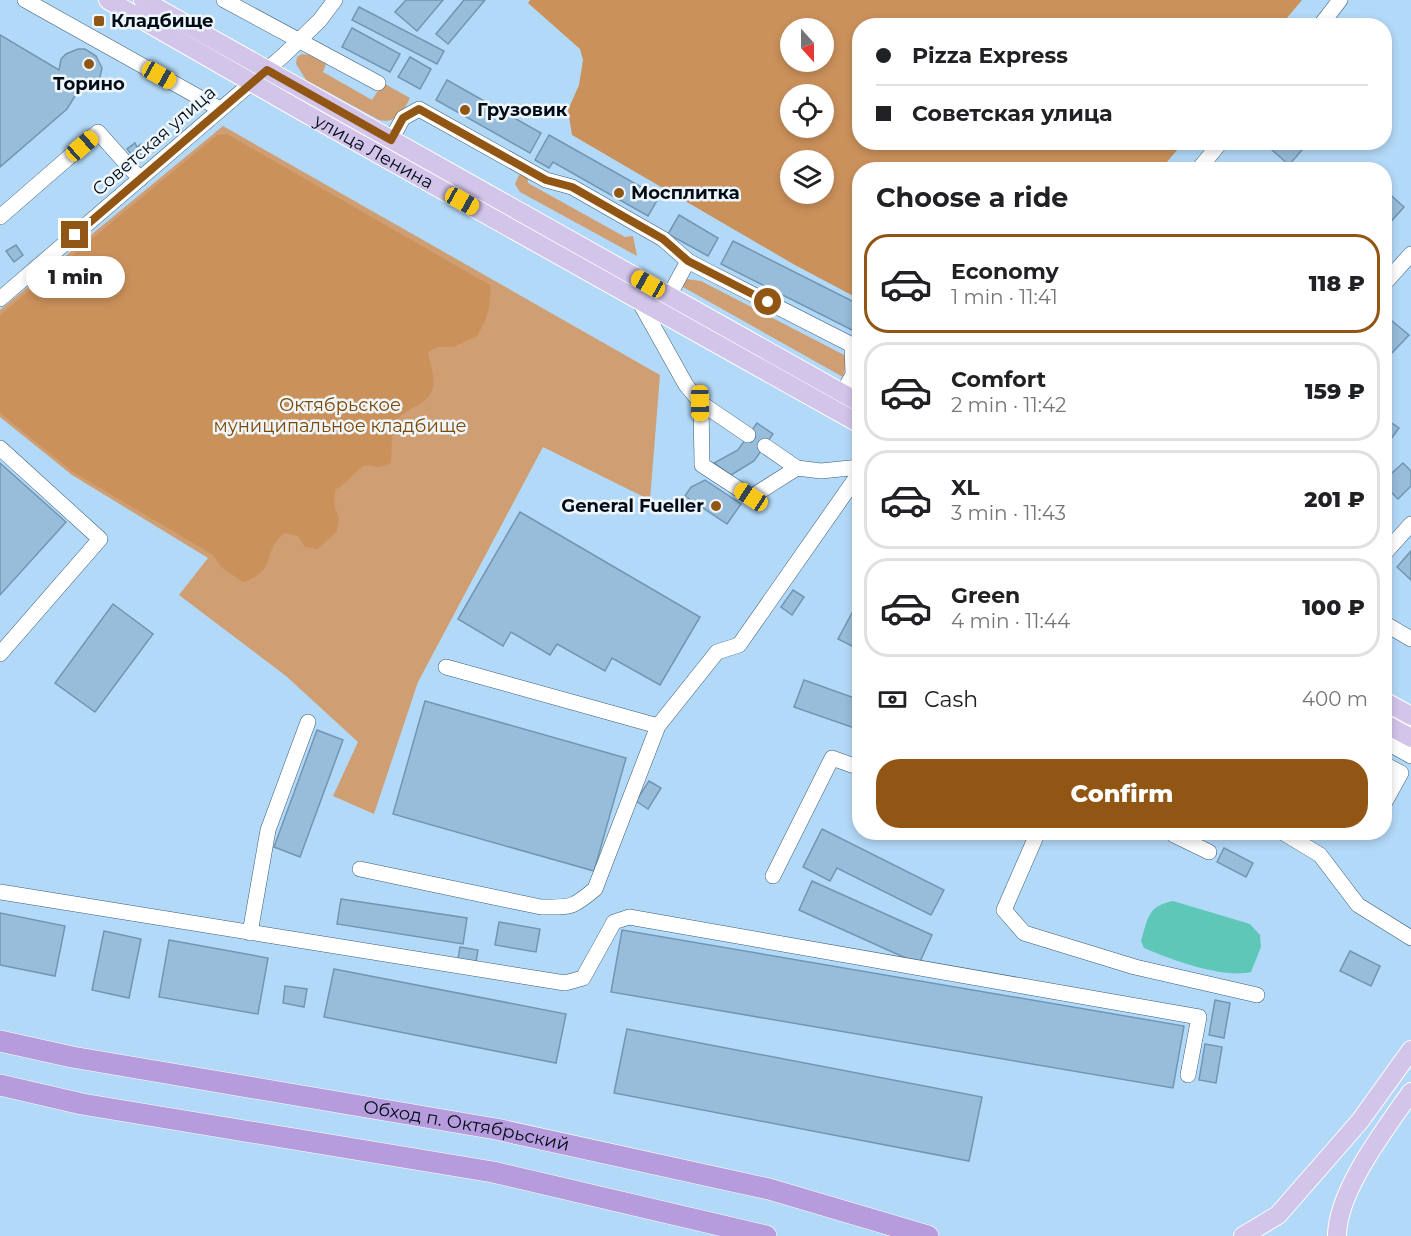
<!DOCTYPE html>
<html lang="en">
<head>
<meta charset="utf-8">
<style>
  body { margin:0; font-family:Montserrat,sans-serif; background:#f6f6f6; color:#202124; height:100vh; display:flex; flex-direction:column; font-size:22px; white-space:nowrap }
  * { box-sizing:border-box; margin:0 }
  p { font-size:20px; color:#757577 }
  .icon { flex:none; width:33px; height:33px; fill:none; stroke:currentColor; stroke-width:2; stroke-linecap:round; stroke-linejoin:round }
  .map { position:relative; flex:1; overflow:hidden }
  .sheet { position:absolute; left:852px; top:162px; width:540px; height:678px; display:flex; flex-direction:column; background:#fff; border-radius:24px; box-shadow:0 3px 9px #0003 }
  .sheet>* { flex:none }
  .guide { position:absolute; left:852px; top:18px; width:540px; height:132px; border-radius:24px; box-shadow:0 3px 9px #0003; display:grid; align-content:center; height:132px; padding:0 24px; background:#fff }
  .needle { width:39px; rotate:159deg }
  .tools { position:absolute; left:780px; top:18px; display:grid; gap:12px }
  .tools a { display:grid; place-items:center; width:54px; height:54px; border-radius:50%; background:#fff; box-shadow:0 3px 9px #0003; font-size:30px }
  .end { position:absolute; width:27px; height:27px; margin:-14px; border:8px solid #915614; background:#fff; box-shadow:0 0 0 3px #fff }
  .from { border-radius:50% }
  .bubble { position:absolute; height:42px; border-radius:21px; background:#fff; box-shadow:0 3px 9px #0003; font-size:20px; font-weight:800; line-height:42px; text-align:center }
  .car { position:absolute; width:18px; height:36px; margin:-18px -9px; border-radius:8px; box-shadow:0 0 4px 2px #0007; background:linear-gradient(#f5c518 24%,#345 0 40%,#f5c518 0 76%,#345 0 86%,#f5c518 0) }
  .guide b { display:flex; align-items:center; gap:21px; height:57px; font-size:22px }
  .guide b+b { border-top:2px solid #e0e0e0 }
  .guide i { width:15px; height:15px; background:#202124 }
  ul { padding:0; list-style:none }
  li { display:flex; align-items:center; gap:18px; height:99px; margin:0 12px 9px; padding:0 12px; border:3px solid #e0e0e0; border-radius:24px }
  li div { flex:1 }
  li b { display:block; font-size:22px }
  li em { font-style:normal; font-weight:800 }
  li.selected { border-color:#915614 }
  li>.icon { width:54px; height:54px; stroke-width:1.5 }
  h2 { padding:0 24px; font-size:27px; line-height:72px }
  .pay { display:flex; align-items:center; gap:15px; height:66px; padding:0 24px; font-size:22px }
  .pay p { margin-inline-start:auto }
  .cta { display:flex; gap:12px; margin-top:auto; padding:12px 24px }
  .cta a { flex:1; height:69px; border-radius:24px; background:#915614; color:#fff; font-size:24px; font-weight:800; line-height:69px; text-align:center }
  .map>svg:first-child { display:block }
  .green { fill:#d09e73 }
  .forest { fill:#cb915b; fill-rule:evenodd }
  .water { fill:#5ec7b8 }
  .building { fill:#97bddb; stroke:#7196b3; stroke-width:1.5 }
  .lines { fill:none; stroke-linecap:round; stroke-linejoin:round }
  .minor-casing { stroke:#3a5c77; stroke-width:16 }
  .major-casing { stroke:#fff; stroke-width:20 }
  .highway-casing { stroke:#fff; stroke-width:22 }
  .minor { stroke:#fff; stroke-width:15 }
  .major { stroke:#d3c4ea; stroke-width:18 }
  .highway { stroke:#b69cdc; stroke-width:21 }
  .route { stroke:#915614; stroke-width:8 }
  .poi-dot { fill:#915614; stroke:#eef6fc; stroke-width:2 }
  .labels { text-anchor:middle; stroke-width:5; stroke-linejoin:round; paint-order:stroke }
  .poi-label { font-size:18px; font-weight:bold; fill:#020c17; stroke:#eef6fc; text-anchor:start }
  .street-label { font-size:18px; fill:#020c17; stroke:#eef6fc }
  .park-label { font-size:18px; fill:#7f4801; stroke:#eef6fc }
</style>
</head>
<body>
<div class="map">
<svg width="1411" height="1236" viewBox="0 0 1411 1236">
  <rect width="100%" height="100%" fill="#b3d9f8"/>
  <g class="green">
    <path d="M302,54L310,55L326,64L323,72L372,100L383,83L410,98C403,112 396,124 379,120L306,80L296,64L297,57Z"/>
    <polygon points="223,126 660,375 650,500 543,447 418,682 374,814 333,796 358,742 286,676 179,595 208,558 72,475 0,417 0,310"/>
    <polygon points="523,174 528,179 528,183 625,237 633,236 637,256 520,192 515,184 519,175"/>
    <polygon points="686,279 701,281 848,357 843,377 683,287"/>
  </g>
  <g class="forest">
    <path d="M530,0H1302L1281,25L860,26V142L1183,143L1161,169L860,170L859,299L795,265L572,135L568,110L579,85L583,60L580,49L528,3ZM790,28H824V62H790ZM790,94H824V128H790ZM790,160H824V194H790Z"/>
    <path d="M227,134L490,285C492,305 487,319 477,336L454,347H438L428,352C433,376 442,394 414,407C407,411 401,414 396,421C391,429 392,453 391,463L379,467L365,465C353,473 347,484 335,490L334,504L339,518L337,531L318,549L305,547L298,536L284,533C260,554 279,570 243,582L221,567L213,555L73,472L0,413V315L217,135Z"/>
  </g>
  <path class="water" d="M1173,901L1250,924L1260,935L1261,947L1251,972C1224,979 1169,959 1144,948L1141,941C1148,919 1147,906 1173,901Z"/>
  <g class="building">
    <polygon points="406,0 443,0 417,31 395,12"/>
    <polygon points="464,0 485,0 448,44 436,34"/>
    <polygon points="359,7 444,51 437,64 352,20"/>
    <polygon points="352,28 400,54 390,72 342,47"/>
    <polygon points="0,35 59,70 61,59 66,54 78,49 85,49 96,56 102,68 99,81 94,86 89,90 78,91 67,109 0,167"/>
    <polygon points="410,57 431,69 420,89 398,77"/>
    <polygon points="447,80 541,133 530,153 436,100"/>
    <polygon points="549,135 659,197 648,216 553,162 549,168 535,160"/>
    <polygon points="1279,142 1309,142 1289,165 1272,150"/>
    <polygon points="135,143 137,147 141,144 146,149 135,159 127,149"/>
    <polygon points="1385,190 1404,207 1387,226 1384,224"/>
    <polygon points="679,215 718,238 708,256 668,234"/>
    <polygon points="733,241 860,305 860,334 721,264"/>
    <polygon points="16,245 23,255 14,262 6,251"/>
    <polygon points="1392,321 1409,335 1391,354 1384,348 1384,329"/>
    <polygon points="1384,418 1399,428 1388,443 1384,440"/>
    <polygon points="757,423 773,434 754,461 731,475 714,463 738,450"/>
    <polygon points="0,463 66,522 0,595"/>
    <polygon points="1403,463 1411,471 1411,486 1398,499 1384,485 1384,480"/>
    <polygon points="705,480 741,504 727,524 685,496 691,487"/>
    <polygon points="520,512 700,617 660,685 612,658 605,671 557,644 550,655 511,632 503,646 458,619"/>
    <polygon points="1411,551 1411,580 1397,567"/>
    <polygon points="793,590 804,597 792,615 781,607"/>
    <polygon points="860,598 860,650 838,639"/>
    <polygon points="113,604 153,634 95,712 55,683"/>
    <polygon points="804,680 860,700 860,730 794,707"/>
    <polygon points="425,701 626,758 594,871 393,814"/>
    <polygon points="317,730 343,740 300,857 274,847"/>
    <polygon points="649,781 661,788 648,809 636,801"/>
    <polygon points="822,829 944,890 931,915 837,868 830,881 803,867"/>
    <polygon points="1224,848 1253,863 1246,877 1217,862"/>
    <polygon points="812,881 932,935 919,964 799,910"/>
    <polygon points="341,899 467,918 463,944 337,924"/>
    <polygon points="0,913 65,926 55,976 0,965"/>
    <polygon points="499,922 540,929 536,952 495,945"/>
    <polygon points="622,930 1184,1026 1173,1088 611,992"/>
    <polygon points="104,931 141,939 129,998 92,990"/>
    <polygon points="169,940 268,958 258,1014 159,997"/>
    <polygon points="460,947 478,950 476,962 458,959"/>
    <polygon points="1350,951 1380,966 1371,986 1340,971"/>
    <polygon points="334,969 566,1014 556,1063 324,1017"/>
    <polygon points="285,986 307,989 304,1007 283,1003"/>
    <polygon points="1215,1000 1230,1003 1224,1038 1209,1035"/>
    <polygon points="627,1029 982,1097 969,1161 614,1093"/>
    <polygon points="1205,1044 1222,1047 1216,1083 1199,1080"/>
  </g>
  <g class="lines">
    <g class="minor-casing">
      <g id="minor">
        <polyline points="25,0 220,109"/>
        <polyline points="224,0 378,83"/>
        <polyline points="1320,26 1340,0"/>
        <polyline points="391,140 403,118 419,109 546,180 572,187 663,239 688,261 705,270 852,345 853,375 842,393"/>
        <polyline points="1198,170 1221,142"/>
        <polyline points="0,217 98,132 140,179"/>
        <polyline points="1384,284 1411,254"/>
        <polyline points="669,296 688,261"/>
        <polyline points="0,299 284,55 320,20 335,0"/>
        <polyline points="639,301 686,385 701,403 748,435"/>
        <polyline points="701,403 702,465 751,497 797,468"/>
        <polyline points="765,446 797,468 821,471 860,467"/>
        <polyline points="0,448 100,539 0,654"/>
        <polyline points="1384,554 1411,524"/>
        <polyline points="1384,623 1411,639"/>
        <polyline points="446,667 658,726"/>
        <polyline points="1384,741 1411,756"/>
        <polyline points="1384,764 1401,773 1385,802"/>
        <polyline points="1038,832 1004,910 1024,933 1135,967 1257,995"/>
        <polyline points="1176,832 1174,835 1209,852"/>
        <polyline points="1282,832 1320,855 1358,905 1411,938"/>
        <path d="M360,869L541,907C571,907 571,909 595,889L658,726L717,652L739,645L860,472"/>
        <polyline points="773,876 832,758 860,768"/>
        <polyline points="0,892 565,983 583,978 614,922 629,917 1199,1017 1188,1075"/>
        <polyline points="250,933 268,830 308,722"/>
      </g>
    </g>
    <g class="major-casing">
      <g id="major">
        <path id="s1" d="M108,0L305,113L860,424"/>
        <polyline points="143,0 860,403"/>
        <polyline points="1384,701 1411,716"/>
        <polyline points="1384,723 1411,738"/>
        <polyline points="1243,1236 1278,1215 1360,1121 1411,1050"/>
        <path d="M1337,1236C1337,1191 1386,1128 1411,1092"/>
      </g>
    </g>
    <g class="highway-casing">
      <g id="highway">
        <path id="s2" d="M0,1041L72,1057L496,1129L769,1189L928,1236"/>
        <polyline points="0,1085 82,1104 493,1172 766,1236"/>
      </g>
    </g>
    <use href="#minor" class="minor"/>
    <use href="#major" class="major"/>
    <use href="#highway" class="highway"/>
  </g>
  <g class="lines">
    <polyline class="route" points="75,235 267,70 391,140 403,118 419,109 546,180 572,187 663,239 688,261 768,302"/>
  </g>
  <g class="poi-dot">
    <rect x="93" y="15" width="12" height="12" rx="3"/>
    <circle cx="89" cy="64" r="6"/>
    <circle cx="465" cy="110" r="6"/>
    <circle cx="619" cy="193" r="6"/>
    <circle cx="716" cy="506" r="6"/>
  </g>
  <g class="labels">
    <g class="poi-label">
      <text x="111" y="27">Кладбище</text>
      <text x="89" y="90" text-anchor="middle">Торино</text>
      <text x="477" y="116">Грузовик</text>
      <text x="631" y="199">Мосплитка</text>
      <text x="704" y="512" text-anchor="end">General Fueller</text>
    </g>
    <g class="street-label">
      <text transform="translate(154 141) rotate(-41)" y="6">Советская улица</text>
      <text dy="6" stroke="none"><textPath href="#s1" startOffset="306">улица Ленина</textPath></text>
      <text dy="6" stroke="none"><textPath href="#s2" startOffset="474">Обход п. Октябрьский</textPath></text>
    </g>
    <g class="park-label">
      <text x="340" y="411">Октябрьское<tspan x="340" dy="21">муниципальное кладбище</tspan></text>
    </g>
  </g>
</svg>
<div class="tools">
<a><svg class="needle" viewBox="-14 -14 28 28"><path d="M0-13l5 13h-10z" fill="#e53935"/><path d="M0 13l5-13h-10z" fill="#757577"/></svg></a>
<a><svg class="icon" aria-label="locate" viewBox="0 0 24 24"><circle cx="12" cy="12" r="6"/><path d="M12 2v4M12 18v4M2 12h4M18 12h4"/></svg></a>
<a><svg class="icon" aria-label="layers" viewBox="0 0 24 24"><path d="M12 4l9 5-9 5-9-5zM3 14l9 5 9-5"/></svg></a>
</div>
<i class="end from" style="left:768px;top:302px"></i>
<i class="end" style="left:75px;top:235px"></i>
<div class="bubble" style="left:26px;top:256px;width:99px">1 min</div>
<i class="car" style="left:159px;top:75px;rotate:119deg"></i>
<i class="car" style="left:82px;top:146px;rotate:49deg"></i>
<i class="car" style="left:462px;top:201px;rotate:119deg"></i>
<i class="car" style="left:648px;top:284px;rotate:299deg"></i>
<i class="car" style="left:700px;top:403px;rotate:179deg"></i>
<i class="car" style="left:751px;top:497px;rotate:303deg"></i>
<div class="guide">
<b><i class="from"></i>Pizza Express</b>
<b><i></i>Советская улица</b>
</div>
<section class="sheet">
<h2>Choose a ride</h2>
<ul>
<li class="selected"><svg class="icon" aria-label="car" viewBox="0 0 24 24"><path d="M5 17H2v-5l4-1 3-4h7l3 4 3 1v5h-3M9 17h6M6 11h13"/><circle cx="7" cy="17" r="2"/><circle cx="17" cy="17" r="2"/></svg><div><b>Economy</b><p>1 min · 11:41</p></div><em>118 ₽</em></li>
<li><svg class="icon" aria-label="car" viewBox="0 0 24 24"><path d="M5 17H2v-5l4-1 3-4h7l3 4 3 1v5h-3M9 17h6M6 11h13"/><circle cx="7" cy="17" r="2"/><circle cx="17" cy="17" r="2"/></svg><div><b>Comfort</b><p>2 min · 11:42</p></div><em>159 ₽</em></li>
<li><svg class="icon" aria-label="car" viewBox="0 0 24 24"><path d="M5 17H2v-5l4-1 3-4h7l3 4 3 1v5h-3M9 17h6M6 11h13"/><circle cx="7" cy="17" r="2"/><circle cx="17" cy="17" r="2"/></svg><div><b>XL</b><p>3 min · 11:43</p></div><em>201 ₽</em></li>
<li><svg class="icon" aria-label="car" viewBox="0 0 24 24"><path d="M5 17H2v-5l4-1 3-4h7l3 4 3 1v5h-3M9 17h6M6 11h13"/><circle cx="7" cy="17" r="2"/><circle cx="17" cy="17" r="2"/></svg><div><b>Green</b><p>4 min · 11:44</p></div><em>100 ₽</em></li>
</ul>
<div class="pay"><svg class="icon" aria-label="cash" viewBox="0 0 24 24"><path d="M3 7h18v10H3z"/><circle cx="12" cy="12" r="2"/></svg>Cash<p>400 m</p></div>
<div class="cta"><a>Confirm</a></div>
</section>
</div>
</body>
</html>
